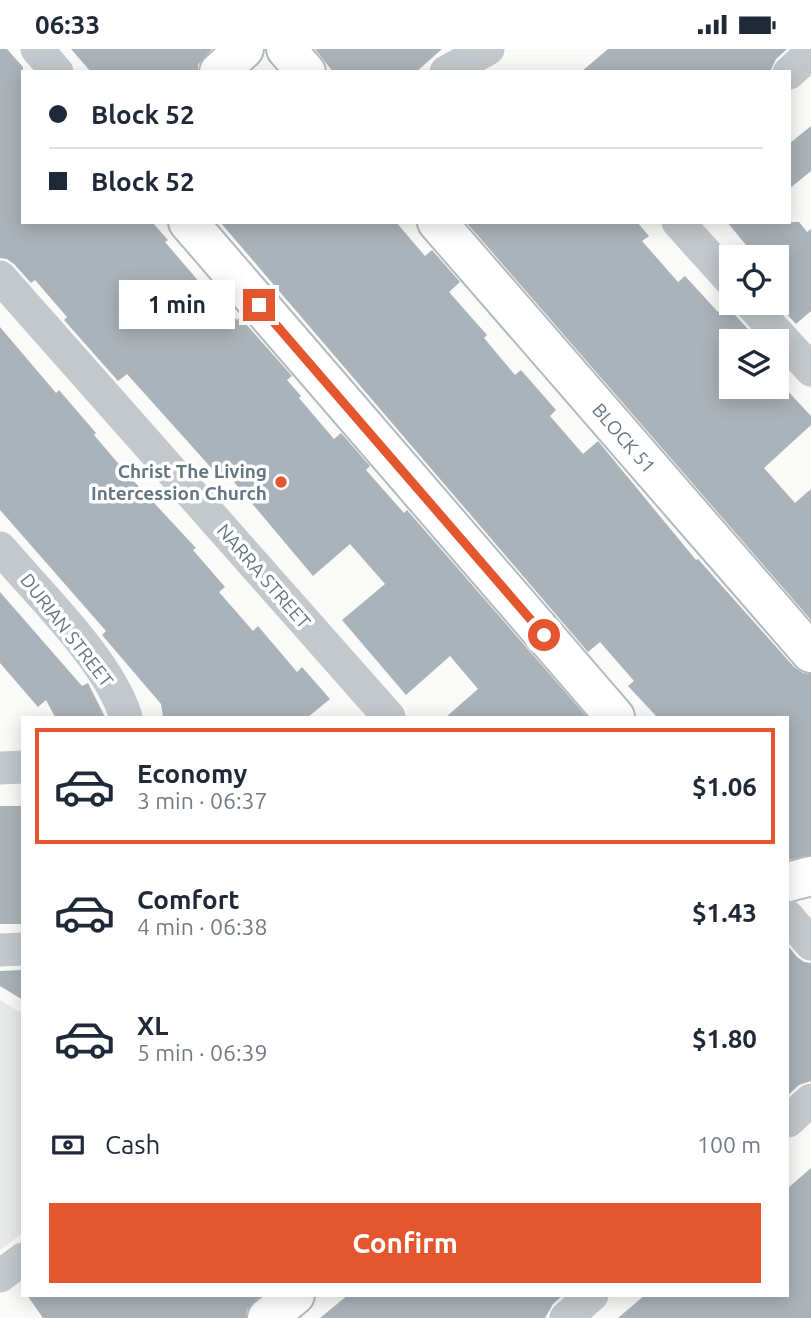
<!DOCTYPE html>
<html lang="en">
<head>
<meta charset="utf-8">
<style>
  body { margin:0; font-family:Ubuntu,sans-serif; background:#f2f2f3; color:#1f2937; height:100vh; display:flex; flex-direction:column; font-size:26px; white-space:nowrap }
  * { box-sizing:border-box; margin:0 }
  p { font-size:23px; color:#747a83 }
  .icon { flex:none; width:38px; height:38px; fill:none; stroke:currentColor; stroke-width:2; stroke-linecap:round; stroke-linejoin:round }
  .map { position:relative; flex:1; overflow:hidden }
  .details { position:absolute; left:21px; top:667px; width:768px; height:581px; display:flex; flex-direction:column; background:#fff; border-radius:0px; box-shadow:0 4px 18px #0003 }
  .details>* { flex:none }
  .guide { position:absolute; left:21px; top:21px; width:770px; height:154px; border-radius:0px; box-shadow:0 4px 18px #0003; display:grid; align-content:center; height:154px; padding:0 28px; background:#fff }
  .tools { position:absolute; left:719px; top:196px; display:grid; gap:14px }
  .tools a { display:grid; place-items:center; width:70px; height:70px; border-radius:0px; background:#fff; box-shadow:0 4px 18px #0003; font-size:35px }
  .end { position:absolute; width:32px; height:32px; margin:-16px; border:9px solid #e4572e; background:#fff; box-shadow:0 0 0 4px #fff }
  .from { border-radius:50% }
  .bubble { position:absolute; height:49px; border-radius:0px; background:#fff; box-shadow:0 4px 18px #0003; font-size:23px; font-weight:700; line-height:49px; text-align:center }
  .guide b { display:flex; align-items:center; gap:24px; height:66px; font-size:26px }
  .guide b+b { border-top:2px solid #e0e1e3 }
  .guide i { width:18px; height:18px; background:#1f2937 }
  ul { padding:12px 0 0; list-style:none }
  li { display:flex; align-items:center; gap:21px; height:116px; margin:0 14px 10px; padding:0 14px; border:4px solid transparent; border-radius:0px }
  li div { flex:1 }
  li b { display:block; font-size:26px }
  li em { font-style:normal; font-weight:700 }
  li.current { border-color:#e4572e }
  li>.icon { width:63px; height:63px; stroke-width:1.5 }
  .pay { display:flex; align-items:center; gap:18px; height:77px; padding:0 28px; font-size:26px }
  .pay p { margin-inline-start:auto }
  .cta { display:flex; gap:14px; margin-top:auto; padding:14px 28px }
  .cta a { flex:1; height:80px; border-radius:0px; background:#e4572e; color:#fff; font-size:28px; font-weight:700; line-height:80px; text-align:center }
  .status { display:flex; justify-content:space-between; align-items:center; height:49px; padding:0 35px; background:#fff; direction:ltr }
  .status svg { height:19px; fill:currentColor }
  .map>svg:first-child { display:block }
  .built { fill:#e8e9e9 }
  .building { fill:#aab3b9 }
  .lines { fill:none; stroke-linecap:round; stroke-linejoin:round }
  .secondary-casing { stroke:#b3babf; stroke-width:42 }
  .street { stroke:#c3c8cc; stroke-width:33 }
  .secondary { stroke:#fff; stroke-width:38 }
  .route { stroke:#e4572e; stroke-width:9 }
  .poi-dot { fill:#e4572e; stroke:#fff; stroke-width:2.5 }
  .labels { text-anchor:middle; stroke-width:7; stroke-linejoin:round; paint-order:stroke }
  .street-label { font-size:19px; fill:#657683; stroke:#fff }
  .poi-label { font-size:19px; font-weight:bold; fill:#657683; stroke:#fff; text-anchor:end }
</style>
</head>
<body>
<div class="status"><b>06:33</b><svg viewBox="0 0 49 12"><path d="M0 12V9h3v3zM5 12V6h3v6zM10 12V3h3v9zM15 12V0h3v12zM26 1h20v11H26zM47 4h2v5h-2z"/></svg></div>
<div class="map">
<svg width="811" height="1269" viewBox="0 0 811 1269">
  <rect width="100%" height="100%" fill="#fafaf8"/>
  <polygon class="built" points="0,951 23,965 23,1184 0,1201"/>
  <g class="building">
    <polygon points="0,0 7,0 23,18 23,173 152,173 168,191 165,193 201,235 204,233 237,271 240,268 292,327 287,331 301,347 299,349 334,390 341,384 370,417 366,421 404,464 407,461 587,668 446,668 478,640 450,607 406,646 342,571 385,535 350,495 313,527 229,427 223,432 127,325 118,332 64,271 67,268 35,231 31,234 14,215 7,210 0,209"/>
    <polygon points="71,0 212,0 198,16 198,23 91,23"/>
    <polygon points="315,0 442,0 416,23 333,23"/>
    <polygon points="608,0 787,0 776,10 770,23 581,23"/>
    <polygon points="811,77 811,122 789,140 789,95"/>
    <polygon points="220,173 396,173 425,207 432,201 460,233 449,243 487,286 484,289 515,326 521,321 556,361 550,367 583,405 598,392 696,511 698,510 794,618 803,624 811,625 811,806 788,811 788,668 657,668 628,637 634,632 600,593 588,603"/>
    <polygon points="466,173 637,173 649,187 642,192 678,233 685,227 718,263 731,252 731,259 735,266 759,292 732,292 732,338 784,338 811,367 811,376 764,419 795,454 811,440 811,571"/>
    <polygon points="727,173 799,173 807,183 811,180 811,262 796,275 777,255 777,210 779,208 756,208"/>
    <polygon points="0,278 56,344 59,341 96,384 94,386 129,427 196,499 193,501 225,538 219,543 253,582 258,577 297,623 302,618 330,650 308,668 163,668 161,655 102,586 106,582 0,461"/>
    <polygon points="0,543 82,637 88,634 105,668 55,668 46,651 38,658 0,614"/>
    <rect x="0" y="757" width="23" height="118"/>
    <polygon points="788,897 797,908 804,913 811,914 811,1032 799,1036 788,1046"/>
    <polygon points="23,921 23,951 0,937 0,922"/>
    <polygon points="811,1119 811,1269 618,1269 645,1246 788,1246 788,1139"/>
    <polygon points="27,1246 261,1246 247,1261 246,1269 43,1269"/>
    <polygon points="348,1246 563,1246 553,1255 545,1269 320,1269"/>
  </g>
  <g class="lines">
    <g class="secondary-casing">
      <g id="secondary">
        <polyline points="286,0 306,23"/>
        <polyline points="219,23 244,0"/>
        <polyline points="188,173 615,668"/>
        <polyline points="437,173 811,604"/>
        <polyline points="788,833 811,827"/>
        <polyline points="267,1269 295,1246"/>
      </g>
    </g>
    <g class="street">
      <polyline points="37,0 57,23"/>
      <polyline points="446,23 488,0"/>
      <polyline points="789,24 811,4"/>
      <polyline points="678,173 732,233"/>
      <polyline points="0,228 389,668"/>
      <polyline points="750,254 811,321"/>
      <path d="M0,499C39,545 109,612 126,668"/>
      <polyline points="0,719 23,718"/>
      <polyline points="788,868 811,895"/>
      <polyline points="0,901 23,900"/>
      <polyline points="788,1072 811,1051"/>
      <polyline points="0,1227 23,1210"/>
      <polyline points="566,1269 592,1246"/>
    </g>
    <use href="#secondary" class="secondary"/>
  </g>
  <g class="lines">
    <polyline class="route" points="259,256 544,586"/>
  </g>
  <circle class="poi-dot" cx="281" cy="433" r="7"/>
  <g class="labels">
    <g class="street-label">
      <text transform="translate(624 389) rotate(49)" y="7">BLOCK 51</text>
      <text transform="translate(264 527) rotate(49)" y="7">NARRA STREET</text>
      <text transform="translate(67 581) rotate(52)" y="7">DURIAN STREET</text>
    </g>
    <g class="poi-label">
      <text x="267" y="429">Christ The Living<tspan x="267" dy="22">Intercession Church</tspan></text>
    </g>
  </g>
</svg>
<div class="tools">
<a><svg class="icon" aria-label="locate" viewBox="0 0 24 24"><circle cx="12" cy="12" r="6"/><path d="M12 2v4M12 18v4M2 12h4M18 12h4"/></svg></a>
<a><svg class="icon" aria-label="layers" viewBox="0 0 24 24"><path d="M12 4l9 5-9 5-9-5zM3 14l9 5 9-5"/></svg></a>
</div>
<i class="end from" style="left:544px;top:586px"></i>
<i class="end" style="left:259px;top:256px"></i>
<div class="bubble" style="left:119px;top:231px;width:116px">1 min</div>
<div class="guide">
<b><i class="from"></i>Block 52</b>
<b><i></i>Block 52</b>
</div>
<section class="details">
<ul>
<li class="current"><svg class="icon" aria-label="car" viewBox="0 0 24 24"><path d="M5 17H2v-5l4-1 3-4h7l3 4 3 1v5h-3M9 17h6M6 11h13"/><circle cx="7" cy="17" r="2"/><circle cx="17" cy="17" r="2"/></svg><div><b>Economy</b><p>3 min · 06:37</p></div><em>$1.06</em></li>
<li><svg class="icon" aria-label="car" viewBox="0 0 24 24"><path d="M5 17H2v-5l4-1 3-4h7l3 4 3 1v5h-3M9 17h6M6 11h13"/><circle cx="7" cy="17" r="2"/><circle cx="17" cy="17" r="2"/></svg><div><b>Comfort</b><p>4 min · 06:38</p></div><em>$1.43</em></li>
<li><svg class="icon" aria-label="car" viewBox="0 0 24 24"><path d="M5 17H2v-5l4-1 3-4h7l3 4 3 1v5h-3M9 17h6M6 11h13"/><circle cx="7" cy="17" r="2"/><circle cx="17" cy="17" r="2"/></svg><div><b>XL</b><p>5 min · 06:39</p></div><em>$1.80</em></li>
</ul>
<div class="pay"><svg class="icon" aria-label="cash" viewBox="0 0 24 24"><path d="M3 7h18v10H3z"/><circle cx="12" cy="12" r="2"/></svg>Cash<p>100 m</p></div>
<div class="cta"><a>Confirm</a></div>
</section>
</div>
</body>
</html>
